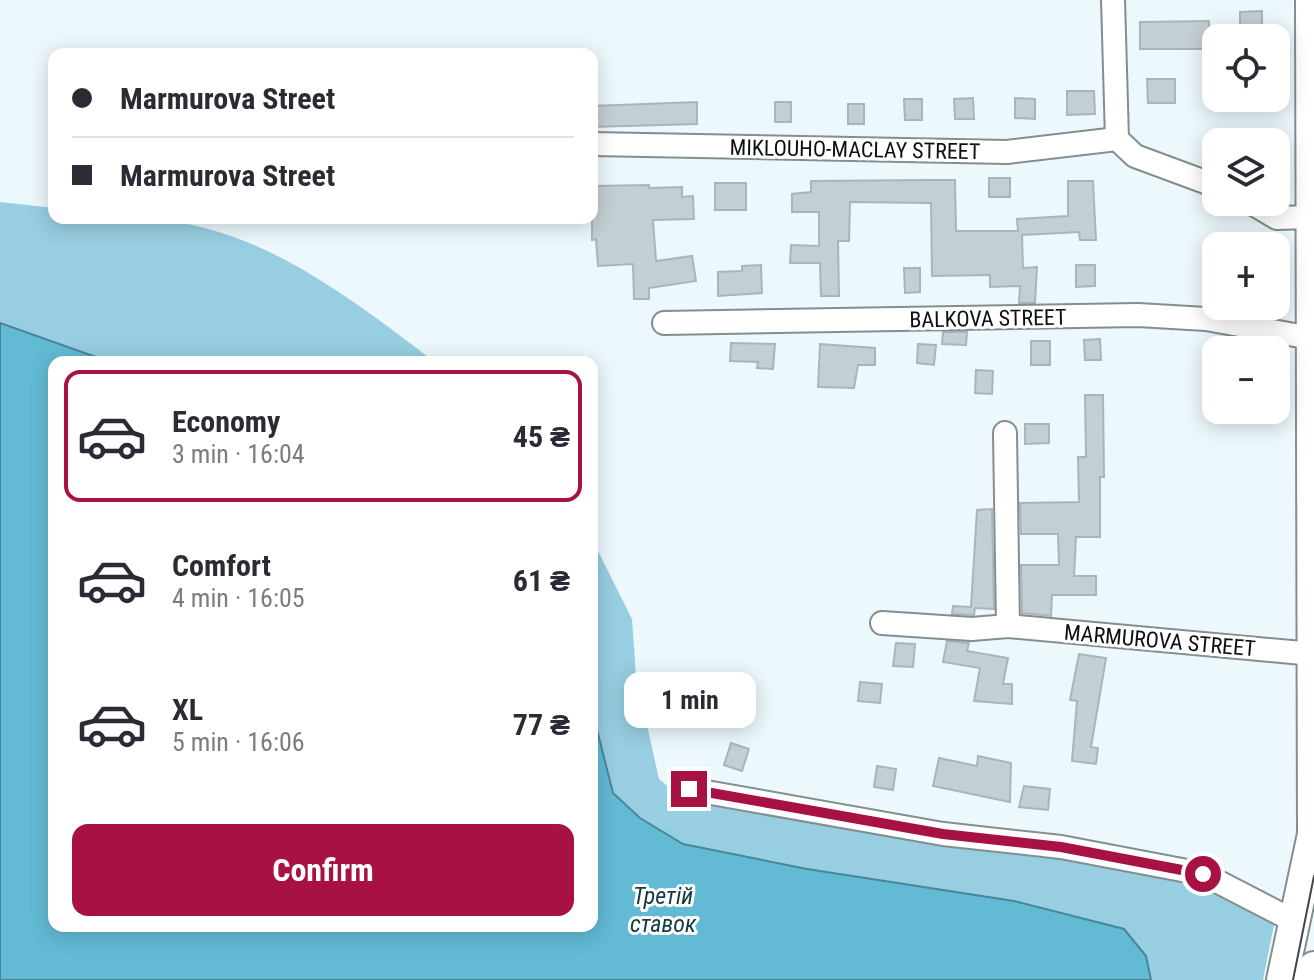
<!DOCTYPE html>
<html lang="en">
<head>
<meta charset="utf-8">
<style>
  body { margin:0; font-family:"Roboto Condensed",sans-serif; background:#f2f2f3; color:#2b2b33; height:100vh; display:flex; flex-direction:column; font-size:30px; white-space:nowrap }
  * { box-sizing:border-box; margin:0 }
  p { font-size:26px; color:#7c7c81 }
  .icon { flex:none; width:44px; height:44px; fill:none; stroke:currentColor; stroke-width:2; stroke-linecap:round; stroke-linejoin:round }
  .map { position:relative; flex:1; overflow:hidden }
  .panel { position:absolute; left:48px; top:356px; width:550px; height:576px; display:flex; flex-direction:column; background:#fff; border-radius:16px; box-shadow:0 4px 20px #0003 }
  .panel>* { flex:none }
  .top-card { position:absolute; left:48px; top:48px; width:550px; height:176px; border-radius:16px; box-shadow:0 4px 20px #0003; display:grid; align-content:center; height:176px; padding:0 24px; background:#fff }
  .tools { position:absolute; left:1202px; top:24px; display:grid; gap:16px }
  .tools a { display:grid; place-items:center; width:88px; height:88px; border-radius:16px; background:#fff; box-shadow:0 4px 20px #0003; font-size:40px }
  .end { position:absolute; width:36px; height:36px; margin:-18px; border:10px solid #a81143; background:#fff; box-shadow:0 0 0 4px #fff }
  .from { border-radius:50% }
  .bubble { position:absolute; height:56px; border-radius:16px; background:#fff; box-shadow:0 4px 20px #0003; font-size:26px; font-weight:700; line-height:56px; text-align:center }
  .top-card b { display:flex; align-items:center; gap:28px; height:76px; font-size:30px }
  .top-card b+b { border-top:2px solid #e1e1e2 }
  .top-card i { width:20px; height:20px; background:#2b2b33 }
  ul { padding:14px 0 0; list-style:none }
  li { display:flex; align-items:center; gap:24px; height:132px; margin:0 16px 12px; padding:0 8px; border:4px solid transparent; border-radius:16px }
  li div { flex:1 }
  li b { display:block; font-size:30px }
  li em { font-style:normal; font-weight:700 }
  li.on { border-color:#a81143 }
  li>.icon { width:72px; height:72px; stroke-width:1.5 }
  .primary-button { display:flex; gap:16px; margin-top:auto; padding:16px 24px }
  .primary-button a { flex:1; height:92px; border-radius:16px; background:#a81143; color:#fff; font-size:32px; font-weight:700; line-height:92px; text-align:center }
  .map>svg:first-child { display:block }
  .green { fill:#97cee1 }
  .water { fill:#62bad5; stroke:#48879a; stroke-width:2 }
  .building { fill:#c4cfd3; stroke:#aab5b9; stroke-width:2 }
  .lines { fill:none; stroke-linecap:round; stroke-linejoin:round }
  .minor-casing { stroke:#838e91; stroke-width:26 }
  .secondary-casing { stroke:#838e91; stroke-width:34 }
  .minor { stroke:#fff; stroke-width:22 }
  .secondary { stroke:#fff; stroke-width:30 }
  .tram { stroke:#404548; stroke-width:2 }
  .route { stroke:#a81143; stroke-width:10 }
  .labels { text-anchor:middle; stroke-width:6; stroke-linejoin:round; paint-order:stroke }
  .street-label { font-size:22px; fill:#0c0f11; stroke:#fff }
  .water-label { font-size:24px; font-style:italic; fill:#123b47; stroke:#fff }
</style>
</head>
<body>
<div class="map">
<svg width="1314" height="980" viewBox="0 0 1314 980">
  <rect width="100%" height="100%" fill="#ecf8fc"/>
  <path class="green" d="M0,202L54,208V218C104,218 156,215 205,228C290,250 366,310 435,362H54V926H592V539L632,619L636,676L659,779L682,798L1061,855L1202,881L1275,920L1263,980H0Z"/>
  <polygon class="water" points="0,323 110,362 54,362 54,926 592,926 592,710 613,793 640,818 683,844 807,869 1014,901 1124,929 1146,956 1151,980 0,980"/>
  <g class="building">
    <polygon points="1262,11 1262,38 1240,38 1240,12"/>
    <polygon points="1209,21 1209,49 1140,49 1140,22"/>
    <polygon points="1147,79 1175,79 1175,103 1148,103"/>
    <polygon points="1067,91 1094,91 1095,114 1067,115"/>
    <polygon points="973,98 974,119 955,119 954,99"/>
    <polygon points="1015,98 1035,99 1035,119 1015,118"/>
    <polygon points="904,99 922,99 922,120 905,120"/>
    <polygon points="697,102 697,124 592,127 592,106"/>
    <rect x="775" y="102" width="16" height="20"/>
    <rect x="848" y="104" width="16" height="20"/>
    <rect x="989" y="178" width="21" height="19"/>
    <polygon points="930,180 955,180 956,231 1018,231 1017,219 1068,216 1068,181 1093,181 1096,240 1080,240 1079,232 1022,235 1023,268 1037,267 1035,303 1019,303 1020,286 990,287 990,275 932,276 931,203 850,202 849,241 838,241 839,296 821,296 820,263 790,263 791,245 819,246 819,212 792,212 792,194 811,192 811,181"/>
    <rect x="715" y="183" width="31" height="27"/>
    <polygon points="649,185 649,188 682,187 682,197 693,196 694,219 653,220 656,261 692,256 696,281 649,288 649,299 634,299 633,264 598,266 596,239 592,240 592,186"/>
    <polygon points="761,265 762,293 718,296 718,272 742,271 742,266"/>
    <polygon points="1076,265 1095,265 1095,286 1076,287"/>
    <polygon points="904,268 920,268 920,292 905,293"/>
    <polygon points="943,332 967,332 966,345 942,344"/>
    <polygon points="1100,339 1101,360 1085,360 1084,340"/>
    <rect x="1031" y="341" width="19" height="24"/>
    <polygon points="731,343 775,344 773,369 757,368 758,362 730,361"/>
    <polygon points="820,344 875,348 875,365 858,365 854,388 818,387"/>
    <polygon points="918,344 936,345 934,365 917,363"/>
    <polygon points="976,370 993,371 992,394 975,393"/>
    <polygon points="1085,395 1103,395 1104,477 1100,477 1100,537 1076,537 1074,576 1096,576 1096,595 1052,595 1051,616 1022,613 1021,565 1059,565 1058,534 1021,534 1020,503 1079,502 1078,457 1086,457"/>
    <polygon points="1025,424 1049,424 1049,443 1025,444"/>
    <polygon points="992,509 994,609 975,608 974,615 952,614 953,606 971,607 977,510"/>
    <polygon points="947,641 969,643 967,651 1008,658 1003,684 1012,684 1012,704 974,701 980,668 943,662"/>
    <polygon points="896,643 915,644 913,667 893,666"/>
    <polygon points="1079,654 1106,658 1091,747 1098,748 1096,764 1072,761 1077,701 1070,700"/>
    <polygon points="860,682 882,684 880,703 858,701"/>
    <polygon points="731,743 749,749 742,771 724,765"/>
    <polygon points="978,756 1011,763 1010,802 933,786 939,758 977,766"/>
    <polygon points="877,766 896,769 893,790 874,787"/>
    <polygon points="1024,786 1050,789 1048,810 1019,807"/>
  </g>
  <g class="lines">
    <g class="minor-casing">
      <g id="minor">
        <polyline points="1113,0 1117,139 1135,156 1216,186"/>
        <polyline points="592,144 1007,152 1117,139"/>
        <polyline points="1250,202 1277,218 1312,217"/>
        <polyline points="664,323 1138,315 1206,319 1311,338"/>
        <polyline points="1005,433 1008,626"/>
        <polyline points="882,623 972,629 1008,626 1313,654"/>
        <polyline points="689,789 943,834 1061,847 1203,874 1294,921"/>
      </g>
    </g>
    <g class="secondary-casing">
      <g id="secondary">
        <polyline points="1282,980 1313,834 1311,0"/>
        <polyline points="1311,980 1314,967"/>
      </g>
    </g>
    <use href="#minor" class="minor"/>
    <use href="#secondary" class="secondary"/>
    <polyline class="tram" points="1293,980 1314,876"/>
  </g>
  <g class="lines">
    <polyline class="route" points="689,789 943,834 1061,847 1203,874"/>
  </g>
  <g class="labels">
    <g class="street-label">
      <text transform="translate(855 149) rotate(1)" y="8">MIKLOUHO-MACLAY STREET</text>
      <text transform="translate(988 318) rotate(-1)" y="8">BALKOVA STREET</text>
      <text transform="translate(1160 640) rotate(5)" y="8">MARMUROVA STREET</text>
    </g>
    <g class="water-label">
      <text x="663" y="904">Третій<tspan x="663" dy="28">ставок</tspan></text>
    </g>
  </g>
</svg>
<div class="tools">
<a><svg class="icon" aria-label="locate" viewBox="0 0 24 24"><circle cx="12" cy="12" r="6"/><path d="M12 2v4M12 18v4M2 12h4M18 12h4"/></svg></a>
<a><svg class="icon" aria-label="layers" viewBox="0 0 24 24"><path d="M12 4l9 5-9 5-9-5zM3 14l9 5 9-5"/></svg></a>
<a>+</a>
<a>−</a>
</div>
<i class="end from" style="left:1203px;top:874px"></i>
<i class="end" style="left:689px;top:789px"></i>
<div class="bubble" style="left:624px;top:672px;width:132px">1 min</div>
<div class="top-card">
<b><i class="from"></i>Marmurova Street</b>
<b><i></i>Marmurova Street</b>
</div>
<section class="panel">
<ul>
<li class="on"><svg class="icon" aria-label="car" viewBox="0 0 24 24"><path d="M5 17H2v-5l4-1 3-4h7l3 4 3 1v5h-3M9 17h6M6 11h13"/><circle cx="7" cy="17" r="2"/><circle cx="17" cy="17" r="2"/></svg><div><b>Economy</b><p>3 min · 16:04</p></div><em>45 ₴</em></li>
<li><svg class="icon" aria-label="car" viewBox="0 0 24 24"><path d="M5 17H2v-5l4-1 3-4h7l3 4 3 1v5h-3M9 17h6M6 11h13"/><circle cx="7" cy="17" r="2"/><circle cx="17" cy="17" r="2"/></svg><div><b>Comfort</b><p>4 min · 16:05</p></div><em>61 ₴</em></li>
<li><svg class="icon" aria-label="car" viewBox="0 0 24 24"><path d="M5 17H2v-5l4-1 3-4h7l3 4 3 1v5h-3M9 17h6M6 11h13"/><circle cx="7" cy="17" r="2"/><circle cx="17" cy="17" r="2"/></svg><div><b>XL</b><p>5 min · 16:06</p></div><em>77 ₴</em></li>
</ul>
<div class="primary-button"><a>Confirm</a></div>
</section>
</div>
</body>
</html>
